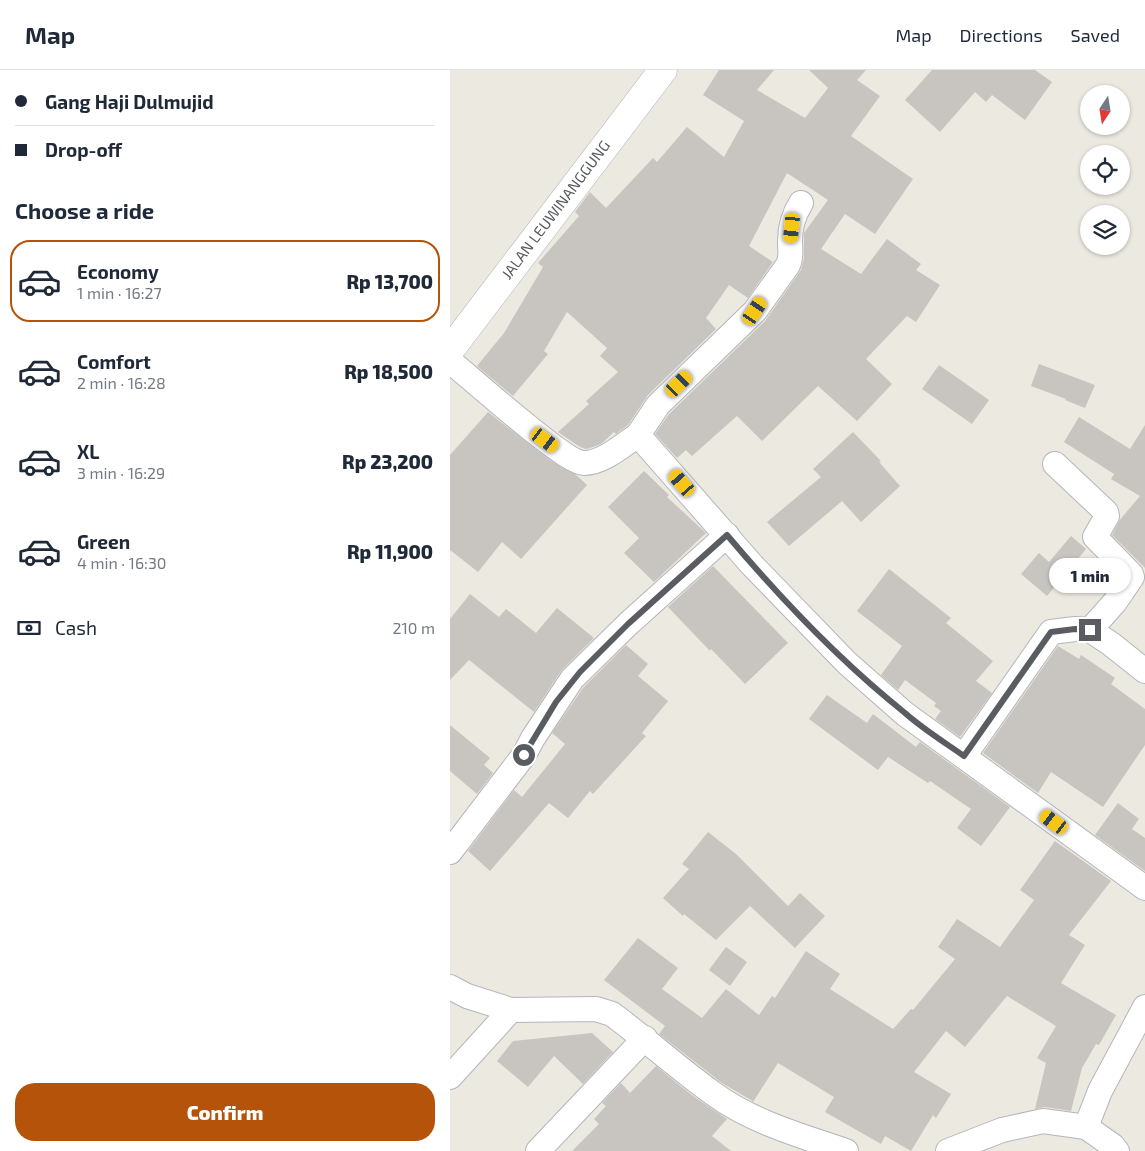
<!DOCTYPE html>
<html lang="en">
<head>
<meta charset="utf-8">
<style>
  body { margin:0; font-family:"Exo 2",sans-serif; background:#f2f2f3; color:#1f2937; height:100vh; display:flex; flex-direction:column; font-size:19px; white-space:nowrap }
  * { box-sizing:border-box; margin:0 }
  p { font-size:16px; color:#747a83 }
  .icon { flex:none; width:28px; height:28px; fill:none; stroke:currentColor; stroke-width:2; stroke-linecap:round; stroke-linejoin:round }
  .map { position:relative; flex:1; overflow:hidden }
  .side { display:flex; flex-direction:column; background:#fff; width:450px }
  .side>* { flex:none }
  .top-card { display:grid; align-content:center; height:110px; padding:0 15px; background:#fff }
  .needle { width:32px; rotate:192deg }
  .buttons { position:absolute; left:630px; top:15px; display:grid; gap:10px }
  .buttons a { display:grid; place-items:center; width:50px; height:50px; border-radius:50%; background:#fff; box-shadow:0 1px 4px #0004; font-size:25px }
  .end { position:absolute; width:22px; height:22px; margin:-11px; border:6px solid #595c60; background:#fff; box-shadow:0 0 0 2px #fff }
  .from { border-radius:50% }
  .bubble { position:absolute; height:35px; border-radius:18px; background:#fff; box-shadow:0 1px 4px #0004; font-size:16px; font-weight:800; line-height:35px; text-align:center }
  .car { position:absolute; width:15px; height:30px; margin:-15px -8px; border-radius:6px; box-shadow:0 0 4px 1px #0007; background:linear-gradient(#f5c518 24%,#345 0 40%,#f5c518 0 76%,#345 0 86%,#f5c518 0) }
  .top-card b { display:flex; align-items:center; gap:18px; height:48px; font-size:19px }
  .top-card b+b { border-top:1px solid #e0e1e3 }
  .top-card i { width:12px; height:12px; background:#1f2937 }
  ul { padding:0; list-style:none }
  li { display:flex; align-items:center; gap:15px; height:82px; margin:0 10px 8px; padding:0 5px; border:2px solid transparent; border-radius:20px }
  li div { flex:1 }
  li b { display:block; font-size:19px }
  li em { font-style:normal; font-weight:800 }
  li.current { border-color:#b45309 }
  li>.icon { width:45px; height:45px; stroke-width:1.5 }
  h2 { padding:0 15px; font-size:22px; line-height:60px }
  .pay { display:flex; align-items:center; gap:12px; height:55px; padding:0 15px; font-size:19px }
  .pay p { margin-inline-start:auto }
  .primary-button { display:flex; gap:10px; margin-top:auto; padding:10px 15px }
  .primary-button a { flex:1; height:58px; border-radius:20px; background:#b45309; color:#fff; font-size:20px; font-weight:800; line-height:58px; text-align:center }
  header { display:flex; align-items:center; gap:30px; box-sizing:border-box; height:70px; padding:0 25px; background:#fff; border-bottom:1px solid #e0e1e3 }
  header strong { font-size:24px }
  nav { display:flex; gap:28px; margin-inline-start:auto; font-size:18px }
  main { display:flex; flex:1; min-height:0 }
  .map>svg:first-child { display:block }
  .building { fill:#c8c5c0 }
  .lines { fill:none; stroke-linecap:round; stroke-linejoin:round }
  .street-casing { stroke:#b3b6ba; stroke-width:26 }
  .secondary-casing { stroke:#b4b7bc; stroke-width:29 }
  .street { stroke:#fff; stroke-width:24 }
  .secondary { stroke:#fff; stroke-width:28 }
  .route { stroke:#595c60; stroke-width:6 }
  .labels { text-anchor:middle; stroke-width:4; stroke-linejoin:round; paint-order:stroke }
  .street-label { font-size:15px; fill:#595c60; stroke:#fff }
</style>
</head>
<body>
<header>
<strong>Map</strong>
<nav><a>Map</a><a>Directions</a><a>Saved</a></nav>
</header>
<main>
<section class="side">
<div class="top-card">
<b><i class="from"></i>Gang Haji Dulmujid</b>
<b><i></i>Drop-off</b>
</div>
<h2>Choose a ride</h2>
<ul>
<li class="current"><svg class="icon" aria-label="car" viewBox="0 0 24 24"><path d="M5 17H2v-5l4-1 3-4h7l3 4 3 1v5h-3M9 17h6M6 11h13"/><circle cx="7" cy="17" r="2"/><circle cx="17" cy="17" r="2"/></svg><div><b>Economy</b><p>1 min · 16:27</p></div><em>Rp 13,700</em></li>
<li><svg class="icon" aria-label="car" viewBox="0 0 24 24"><path d="M5 17H2v-5l4-1 3-4h7l3 4 3 1v5h-3M9 17h6M6 11h13"/><circle cx="7" cy="17" r="2"/><circle cx="17" cy="17" r="2"/></svg><div><b>Comfort</b><p>2 min · 16:28</p></div><em>Rp 18,500</em></li>
<li><svg class="icon" aria-label="car" viewBox="0 0 24 24"><path d="M5 17H2v-5l4-1 3-4h7l3 4 3 1v5h-3M9 17h6M6 11h13"/><circle cx="7" cy="17" r="2"/><circle cx="17" cy="17" r="2"/></svg><div><b>XL</b><p>3 min · 16:29</p></div><em>Rp 23,200</em></li>
<li><svg class="icon" aria-label="car" viewBox="0 0 24 24"><path d="M5 17H2v-5l4-1 3-4h7l3 4 3 1v5h-3M9 17h6M6 11h13"/><circle cx="7" cy="17" r="2"/><circle cx="17" cy="17" r="2"/></svg><div><b>Green</b><p>4 min · 16:30</p></div><em>Rp 11,900</em></li>
</ul>
<div class="pay"><svg class="icon" aria-label="cash" viewBox="0 0 24 24"><path d="M3 7h18v10H3z"/><circle cx="12" cy="12" r="2"/></svg>Cash<p>210 m</p></div>
<div class="primary-button"><a>Confirm</a></div>
</section>
<div class="map">
<svg width="695" height="1081" viewBox="0 0 695 1081">
  <rect width="100%" height="100%" fill="#ebe9e0"/>
  <g class="building">
    <polygon points="269,0 324,0 307,20 355,48 378,18 359,0 416,0 407,10 430,26 401,66 463,109 425,164 395,144 371,179 411,204 437,169 471,194 466,200 490,215 466,252 457,246 416,289 442,314 407,351 368,316 312,371 287,346 242,386 236,380 227,388 205,364 219,344 315,251 351,200 354,188 354,163 378,130 337,103 299,176 323,192 298,228 279,215 256,248 266,259 198,325 178,355 166,364 164,362 151,374 143,377 136,379 130,377 108,362 139,334 136,331 168,302 150,286 157,278 117,242 94,281 98,284 63,326 27,296 54,263 93,197 88,193 129,146 125,142 140,122 156,138 203,88 207,92 237,57 274,87 294,51 253,25"/>
    <polygon points="482,0 585,0 602,12 575,50 542,25 536,32 525,22 490,62 455,30"/>
    <polygon points="589,294 645,315 635,338 615,330 616,329 581,316"/>
    <polygon points="489,295 539,330 522,354 472,319"/>
    <polygon points="38,342 81,376 101,391 125,404 137,415 71,489 52,472 28,502 0,480 0,385"/>
    <polygon points="629,347 680,379 695,355 695,498 662,465 669,451 690,426 661,409 664,404 614,372"/>
    <polygon points="403,362 431,391 429,392 450,416 411,452 392,431 339,476 317,452 371,407 363,399"/>
    <polygon points="194,401 219,425 217,427 256,463 204,512 174,483 189,468 158,437"/>
    <polygon points="621,466 636,479 597,526 571,504 589,483 599,492"/>
    <polygon points="263,496 338,573 295,614 261,579 260,581 218,537"/>
    <polygon points="439,499 501,548 496,553 543,591 526,611 542,623 510,667 485,649 491,641 484,636 486,633 455,610 448,620 431,605 452,576 407,541"/>
    <polygon points="20,524 49,547 56,539 86,563 107,538 144,568 111,601 84,642 19,590 0,610 0,549"/>
    <polygon points="176,575 198,594 188,606 218,631 192,663 196,666 143,724 140,721 118,748 99,733 40,801 18,781 64,720 72,727 115,674 102,663 133,618"/>
    <polygon points="608,576 629,589 631,585 665,608 661,614 695,639 695,675 653,737 601,702 588,723 533,683"/>
    <polygon points="377,625 417,653 423,644 466,677 470,672 560,737 531,776 507,758 521,739 480,711 478,713 438,687 428,700 359,649"/>
    <polygon points="0,655 40,688 34,695 43,703 27,724 0,701"/>
    <polygon points="668,733 689,749 682,759 695,768 695,801 645,765"/>
    <polygon points="258,762 286,784 338,836 350,823 375,846 345,878 300,836 266,870 234,844 233,846 213,828 239,799 232,794"/>
    <polygon points="605,771 661,811 619,865 635,875 611,913 666,945 649,975 646,974 632,998 621,1041 595,1037 585,1039 596,993 587,988 606,956 557,926 515,977 496,961 464,1002 501,1024 486,1048 483,1045 461,1081 435,1066 431,1074 375,1042 384,1027 328,993 303,1032 301,1030 272,1013 209,964 215,956 154,910 188,868 228,898 212,919 252,948 276,919 309,945 322,926 325,928 356,881 390,904 380,919 443,959 461,939 463,940 505,889 488,877 507,849 550,877 584,830 570,820"/>
    <polygon points="276,877 297,892 280,916 259,900"/>
    <polygon points="142,963 163,982 133,1014 104,986 78,1017 47,991 63,971"/>
    <polygon points="206,996 243,1026 277,1049 262,1066 281,1081 122,1081 149,1054 144,1049 156,1036 152,1033 171,1013 180,1023"/>
  </g>
  <g class="lines">
    <g class="street-casing">
      <g id="street">
        <path d="M351,133C344,144 340,158 340,171C340,181 342,186 338,195L305,241L208,335L188,365L302,495L397,593L455,644L695,818"/>
        <path d="M0,291C21,308 115,393 134,393C153,393 173,375 188,365"/>
        <polyline points="640,560 661,574 695,601"/>
        <polyline points="514,686 601,562 625,559 640,560 665,532 682,507 681,504 645,467 657,446 656,442 605,394"/>
        <polyline points="0,782 74,685 83,668 122,609 178,554 277,465"/>
        <path d="M0,917L17,926L61,940L146,939L162,944C197,970 229,999 264,1024C302,1052 352,1066 396,1081"/>
        <polyline points="0,1007 61,940"/>
        <polyline points="636,1057 650,1021 695,937"/>
        <polyline points="88,1081 195,968"/>
        <polyline points="498,1081 552,1060 593,1051 636,1057 663,1076 667,1081"/>
      </g>
    </g>
    <g class="secondary-casing">
      <polyline id="secondary" points="0,280 213,0"/>
    </g>
    <use href="#street" class="street"/>
    <use href="#secondary" class="secondary"/>
  </g>
  <g class="lines">
    <path class="route" d="M74,685L106,632L130,602L178,554L277,465C330,528 391,592 455,643C473,659 494,672 514,686L601,562L625,559L640,560"/>
  </g>
  <g class="labels">
    <g class="street-label">
      <text transform="translate(106 140) rotate(-53)" y="5">JALAN LEUWINANGGUNG</text>
    </g>
  </g>
</svg>
<div class="buttons">
<a><svg class="needle" viewBox="-14 -14 28 28"><path d="M0-13l5 13h-10z" fill="#e53935"/><path d="M0 13l5-13h-10z" fill="#747a83"/></svg></a>
<a><svg class="icon" aria-label="locate" viewBox="0 0 24 24"><circle cx="12" cy="12" r="6"/><path d="M12 2v4M12 18v4M2 12h4M18 12h4"/></svg></a>
<a><svg class="icon" aria-label="layers" viewBox="0 0 24 24"><path d="M12 4l9 5-9 5-9-5zM3 14l9 5 9-5"/></svg></a>
</div>
<i class="end from" style="left:74px;top:685px"></i>
<i class="end" style="left:640px;top:560px"></i>
<div class="bubble" style="left:599px;top:488px;width:82px">1 min</div>
<i class="car" style="left:342px;top:158px;rotate:186deg"></i>
<i class="car" style="left:305px;top:241px;rotate:34deg"></i>
<i class="car" style="left:229px;top:314px;rotate:46deg"></i>
<i class="car" style="left:95px;top:370px;rotate:126deg"></i>
<i class="car" style="left:232px;top:413px;rotate:319deg"></i>
<i class="car" style="left:604px;top:752px;rotate:306deg"></i>
</div>
</main>
</body>
</html>
